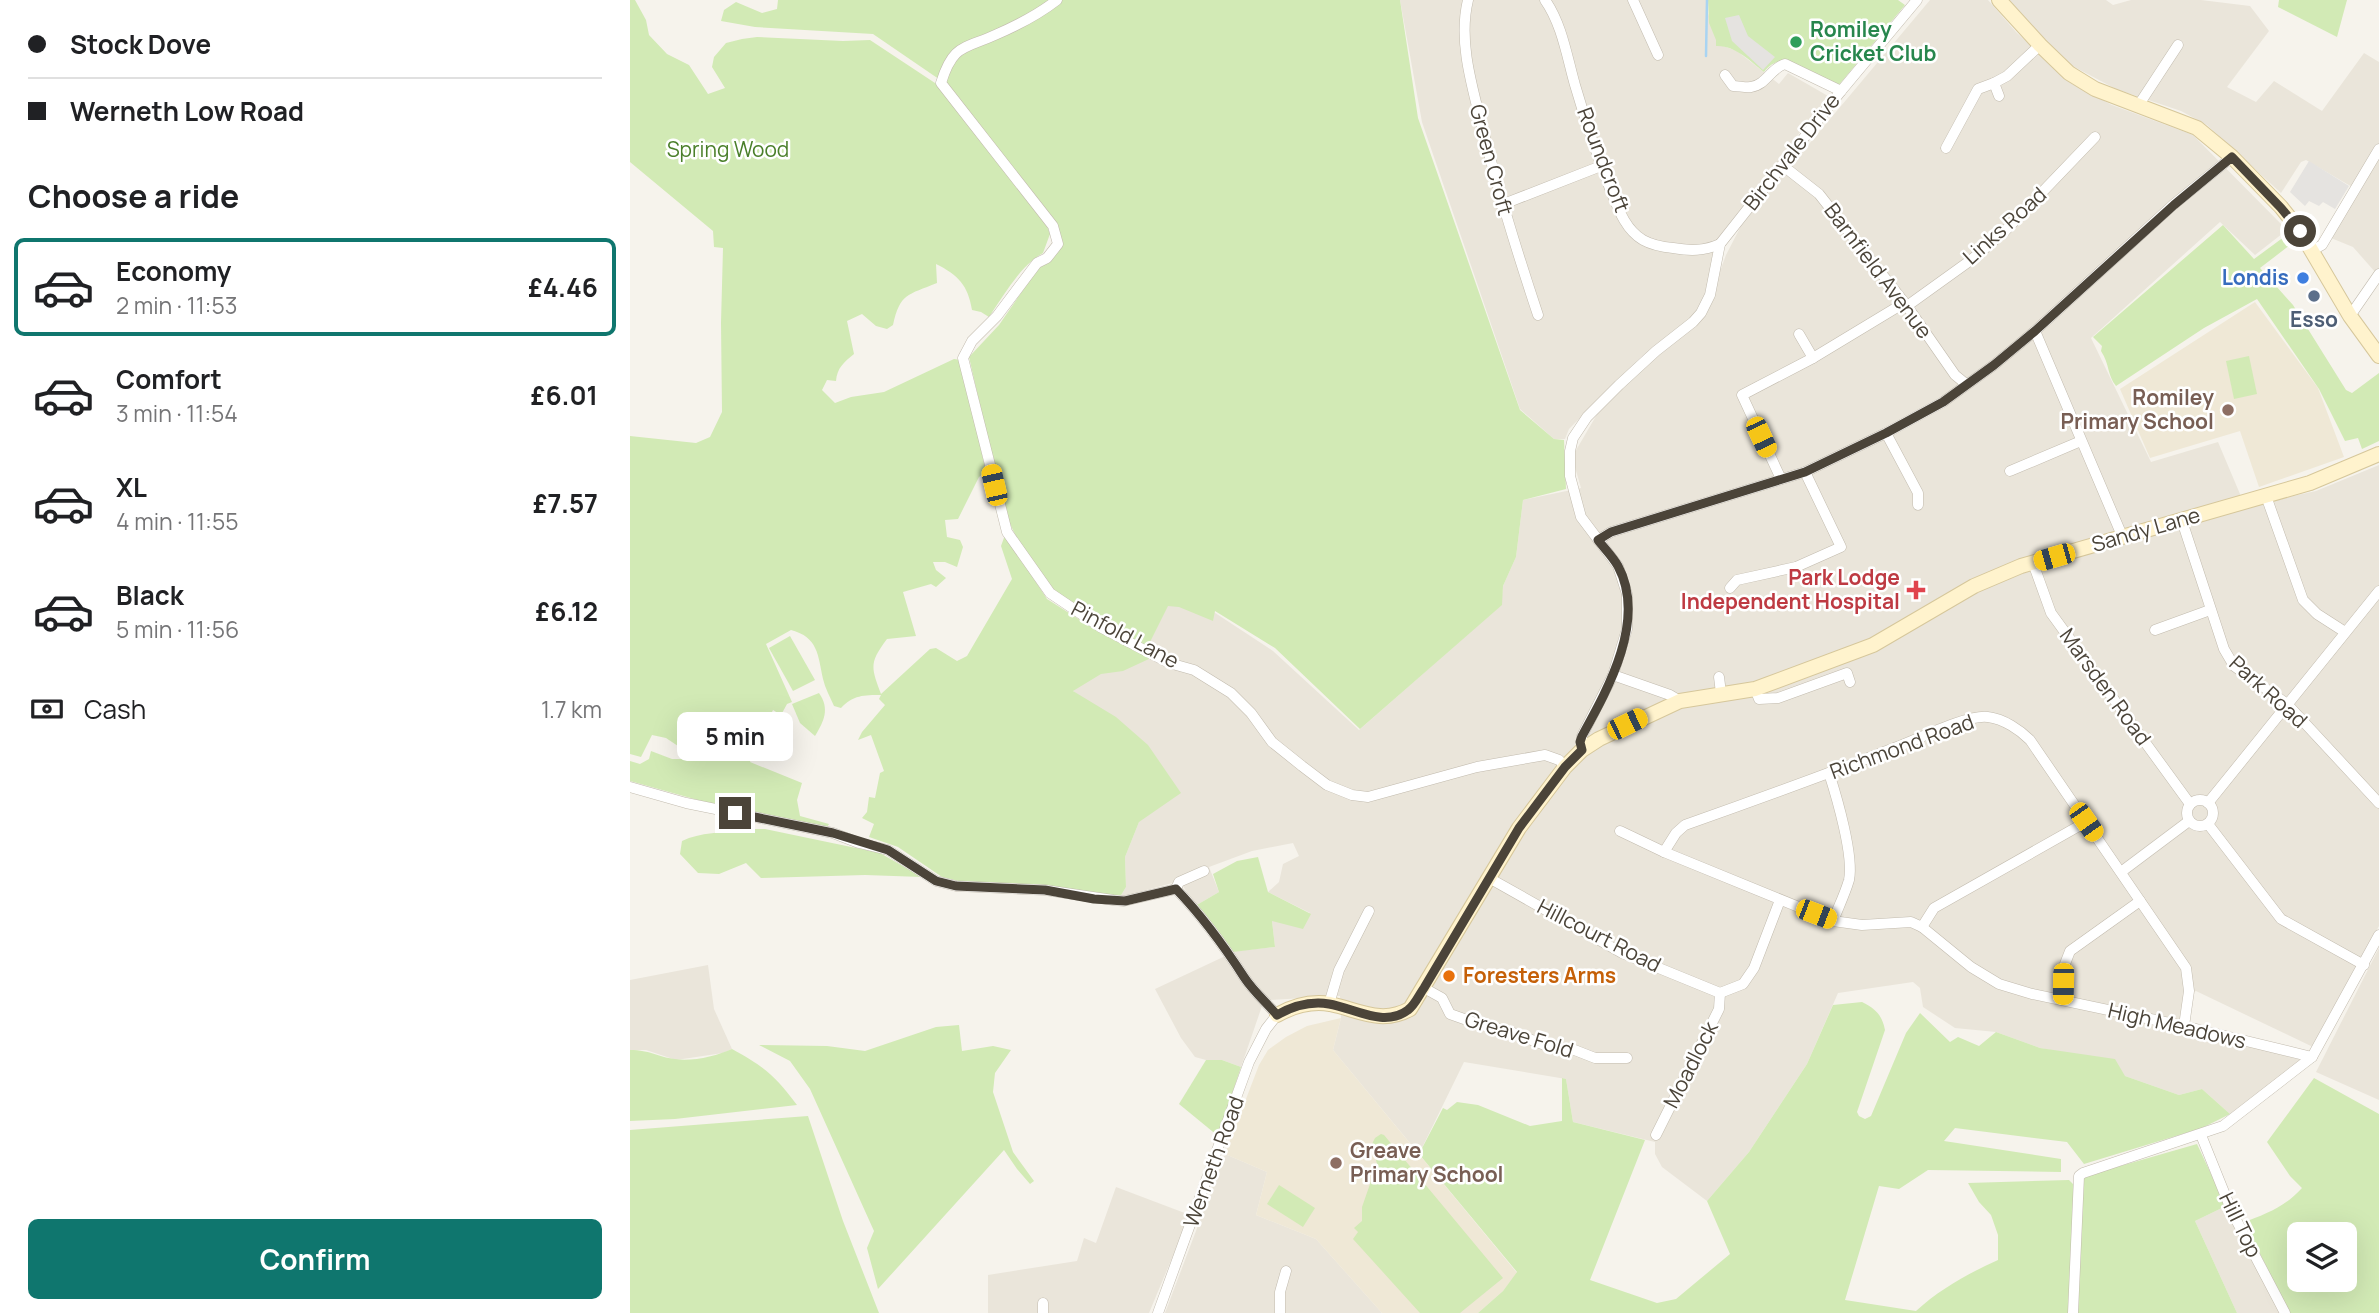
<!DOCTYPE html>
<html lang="en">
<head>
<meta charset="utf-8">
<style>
  body { margin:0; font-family:Manrope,sans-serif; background:#f2f2f2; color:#202124; height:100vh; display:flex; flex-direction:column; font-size:26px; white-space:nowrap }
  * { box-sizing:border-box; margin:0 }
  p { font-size:23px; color:#757577 }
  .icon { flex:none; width:38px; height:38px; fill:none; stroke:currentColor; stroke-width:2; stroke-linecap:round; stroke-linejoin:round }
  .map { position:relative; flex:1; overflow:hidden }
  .sheet { display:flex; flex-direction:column; background:#fff; width:630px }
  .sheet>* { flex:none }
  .banner { display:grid; align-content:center; height:154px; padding:0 28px; background:#fff }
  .controls { position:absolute; left:1657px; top:1222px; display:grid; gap:14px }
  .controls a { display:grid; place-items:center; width:70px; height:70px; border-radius:10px; background:#fff; box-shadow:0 7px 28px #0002; font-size:35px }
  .end { position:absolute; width:32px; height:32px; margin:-16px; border:9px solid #4b4439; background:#fff; box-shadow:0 0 0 4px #fff }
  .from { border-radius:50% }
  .bubble { position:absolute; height:49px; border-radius:10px; background:#fff; box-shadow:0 7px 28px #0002; font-size:23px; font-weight:700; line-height:49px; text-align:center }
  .car { position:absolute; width:21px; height:42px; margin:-21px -10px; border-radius:9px; box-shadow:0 0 5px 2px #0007; background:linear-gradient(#f5c518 24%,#345 0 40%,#f5c518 0 76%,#345 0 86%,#f5c518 0) }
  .banner b { display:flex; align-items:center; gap:24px; height:66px; font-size:26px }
  .banner b+b { border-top:2px solid #e0e0e0 }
  .banner i { width:18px; height:18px; background:#202124 }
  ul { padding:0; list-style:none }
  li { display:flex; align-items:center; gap:21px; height:98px; margin:0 14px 10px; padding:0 14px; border:4px solid transparent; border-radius:10px }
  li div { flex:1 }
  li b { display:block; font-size:26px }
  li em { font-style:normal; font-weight:700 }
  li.current { border-color:#0f766e }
  li>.icon { width:63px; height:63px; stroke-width:1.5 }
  h2 { padding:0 28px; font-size:32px; line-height:84px }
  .pay { display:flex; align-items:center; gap:18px; height:77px; padding:0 28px; font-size:26px }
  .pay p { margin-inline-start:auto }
  .primary-button { display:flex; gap:14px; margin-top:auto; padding:14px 28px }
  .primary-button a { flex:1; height:80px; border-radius:10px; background:#0f766e; color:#fff; font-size:28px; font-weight:700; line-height:80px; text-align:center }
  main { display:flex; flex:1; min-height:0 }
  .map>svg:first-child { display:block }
  .residential { fill:#eae5da }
  .education { fill:#efe8d6 }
  .green { fill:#d2eab5; fill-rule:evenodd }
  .parking { fill:#e5e3e0 }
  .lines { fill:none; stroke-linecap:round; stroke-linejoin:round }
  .stream { stroke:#a9d4f2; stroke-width:2.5 }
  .street-casing { stroke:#c2bbae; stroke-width:11 }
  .secondary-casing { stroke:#d6c79b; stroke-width:16 }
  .street { stroke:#fff; stroke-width:10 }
  .secondary { stroke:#fff3cd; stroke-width:14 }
  .route { stroke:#4b4439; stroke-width:9 }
  .leisure-dot { fill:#2e9e5b; stroke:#fff; stroke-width:2.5 }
  .shop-dot { fill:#3f7fe0; stroke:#fff; stroke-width:2.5 }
  .service-dot { fill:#5c6f8a; stroke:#fff; stroke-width:2.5 }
  .education-dot { fill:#8d6e63; stroke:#fff; stroke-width:2.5 }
  .health-dot { fill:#e0444e; stroke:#fff; stroke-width:2.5 }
  .food-dot { fill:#e8710a; stroke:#fff; stroke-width:2.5 }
  .labels { text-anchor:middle; stroke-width:5; stroke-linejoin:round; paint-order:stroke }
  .leisure-label { font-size:21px; font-weight:bold; fill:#27864d; stroke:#fff; text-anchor:start }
  .park-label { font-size:21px; fill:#4a7f2a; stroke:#fff }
  .street-label { font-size:21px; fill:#4b4439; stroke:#fff }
  .shop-label { font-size:21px; font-weight:bold; fill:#366cbe; stroke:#fff; text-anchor:end }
  .service-label { font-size:21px; font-weight:bold; fill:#4e5e75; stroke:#fff }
  .education-label { font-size:21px; font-weight:bold; fill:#785e54; stroke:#fff; text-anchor:end }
  .health-label { font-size:21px; font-weight:bold; fill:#be3a42; stroke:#fff; text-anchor:end }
  .food-label { font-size:21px; font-weight:bold; fill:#c56008; stroke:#fff; text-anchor:start }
</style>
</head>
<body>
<main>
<section class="sheet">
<div class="banner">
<b><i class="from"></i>Stock Dove</b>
<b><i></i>Werneth Low Road</b>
</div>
<h2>Choose a ride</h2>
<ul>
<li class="current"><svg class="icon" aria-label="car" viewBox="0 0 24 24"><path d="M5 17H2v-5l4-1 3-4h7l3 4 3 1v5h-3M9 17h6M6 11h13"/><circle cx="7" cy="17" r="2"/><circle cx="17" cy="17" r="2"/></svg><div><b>Economy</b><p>2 min · 11:53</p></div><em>£4.46</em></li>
<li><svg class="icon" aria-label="car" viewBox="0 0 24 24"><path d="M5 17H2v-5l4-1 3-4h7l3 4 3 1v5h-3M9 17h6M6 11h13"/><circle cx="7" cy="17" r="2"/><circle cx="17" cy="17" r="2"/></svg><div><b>Comfort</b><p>3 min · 11:54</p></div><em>£6.01</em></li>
<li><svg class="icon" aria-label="car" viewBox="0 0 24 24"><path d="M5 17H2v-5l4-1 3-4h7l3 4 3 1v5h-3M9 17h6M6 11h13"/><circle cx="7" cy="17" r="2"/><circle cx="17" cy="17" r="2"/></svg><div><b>XL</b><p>4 min · 11:55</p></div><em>£7.57</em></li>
<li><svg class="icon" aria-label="car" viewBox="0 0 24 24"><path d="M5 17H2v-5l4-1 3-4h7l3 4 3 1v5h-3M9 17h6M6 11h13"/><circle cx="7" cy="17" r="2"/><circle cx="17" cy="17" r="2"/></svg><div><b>Black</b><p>5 min · 11:56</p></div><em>£6.12</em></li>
</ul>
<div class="pay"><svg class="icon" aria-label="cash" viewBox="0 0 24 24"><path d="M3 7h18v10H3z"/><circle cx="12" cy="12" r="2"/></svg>Cash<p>1.7 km</p></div>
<div class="primary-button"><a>Confirm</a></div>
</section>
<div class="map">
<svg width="1749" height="1313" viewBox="0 0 1749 1313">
  <rect width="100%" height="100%" fill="#f6f3ec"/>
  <g class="residential">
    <polygon points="770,0 1078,0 1077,10 1088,44 1107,51 1149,84 1158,73 1198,96 1092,234 1076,295 1062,321 1011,357 939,429 935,439 924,439 890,409 792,122"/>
    <polygon points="1300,0 1358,0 1386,32 1442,84 1482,105 1563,135 1657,230 1625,255 1590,222 1461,338 1521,462 1588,442 1610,494 1612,507 1686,491 1749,465 1749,926 1683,1047 1566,991 1557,994 1548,1028 1671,1060 1600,1114 1572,1089 1549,1095 1495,1076 1446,1055 1410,1048 1366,1032 1325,1028 1293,1007 1290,988 1283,982 1208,993 1177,1064 1119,1152 1077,1201 1032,1167 1025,1154 1025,1142 943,1122 936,1079 834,1062 789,1154 703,1050 711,1018 710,996 640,1000 632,1006 611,1067 592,1060 576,1060 565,1057 551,1038 525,989 606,951 645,947 642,921 680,913 638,892 649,882 653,864 669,856 663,843 622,851 579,867 589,892 565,906 550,881 490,897 496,887 495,857 509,822 443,690 538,582 643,651 729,730 871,605 873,586 886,557 893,500 951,488 942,457 969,411 1021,360 1073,317 1096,255 1112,224"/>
    <polygon points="1378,0 1476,0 1483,5 1501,0 1571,0 1620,6 1639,31 1597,87 1626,102 1644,81 1692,111 1734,53 1749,62 1749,285 1746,273 1723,247 1701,238 1729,191 1676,160 1671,162 1651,193 1577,125 1551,111 1486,89 1435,62"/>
    <polygon points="1749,948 1749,1100 1686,1072"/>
    <polygon points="78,965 84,1009 102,1049 93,1053 46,1060 16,1050 0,1050 0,980"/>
    <polygon points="595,1154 637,1172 626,1215 686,1239 752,1313 535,1313"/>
    <polygon points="486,1187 560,1215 519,1313 358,1313 358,1275 447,1261 454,1238 466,1243"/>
    <polygon points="1596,1206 1650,1313 1607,1313 1565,1221"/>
  </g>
  <g class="education">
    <polygon points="1625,302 1688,388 1714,457 1629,487 1610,431 1520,458 1490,389"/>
    <polygon points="711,1018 703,1050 887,1273 873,1291 848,1313 752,1313 686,1239 626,1215 637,1172 595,1154 629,1065 638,1050 656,1037 677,1026"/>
  </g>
  <g class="green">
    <path d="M0,0H5L16,20L19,35L37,54L59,65L78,94L95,88L82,67L84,57L96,43L112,39L127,37L213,41L240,40L308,85L416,224L420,234L413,253C390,266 374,295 359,317L351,312L342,310C338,285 328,275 306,264L307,283C278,295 270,293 263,325L257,329L246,326L232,314L217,321L224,354C214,362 207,368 206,381L197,380L192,390L205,403L221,397L254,392L324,359L331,360L356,472L349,477L328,519L315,520L317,537L330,540L333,547L327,567L315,562H303L306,570L316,578L306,587L301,584L273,592L286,636L257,639C239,663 241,667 251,694L300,649L306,648L327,661L337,656L382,579L371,546L375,535L417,599L469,632L521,658L493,671L471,674L443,691L486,717L518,745L551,793L509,822L495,857L496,887L490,897L413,885L333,882L312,877L268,847L239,837L244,824L232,818L237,812L239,797L245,798L250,773L254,771L241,735L228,740L232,732L255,705L249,699L251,695C234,695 223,695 211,708L204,706C200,697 195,688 193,679C188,655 188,637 161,630L136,644L162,702L157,704L151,715L143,710L141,714L134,717L122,747L125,748L120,762L172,783L167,800L170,816L199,824L196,829L82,804L0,781V761L10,764L19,759L21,751L42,759H54L57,752L36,738L22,735L11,757L0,754V436L66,443L80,437L92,412L91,323L93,248L84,247L83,231L0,162Z"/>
    <path d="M148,0H770L788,118L890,410L924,439L934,440L936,489L893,500L886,557L873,586L872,605L730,729L645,648L585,611L583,621L549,607L538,606L518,646C489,633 451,616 428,594C405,572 383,536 373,506L339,357L369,325L409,267L419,262L431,246L428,227L319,86L243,34L125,27L91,21L94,10L106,2L132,13L147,9Z"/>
    <path d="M1078,0H1268L1275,5L1208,86C1184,79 1155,44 1134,72C1120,61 1105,45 1086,46V40L1079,23Z"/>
    <polygon points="1649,0 1717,0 1707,37 1648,7"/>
    <path d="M1593,225L1624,259L1658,234L1664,242L1630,268L1663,305L1716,390L1722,393L1749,373V441L1732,449L1728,438L1715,441L1689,389L1627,299L1574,328L1486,386C1477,375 1480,365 1471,351L1472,346L1463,337Z"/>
    <polygon points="1619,356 1627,394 1604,399 1596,361"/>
    <polygon points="160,636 185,680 163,691 139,648"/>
    <path d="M189,693C200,709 194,721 185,736L170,723L162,704Z"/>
    <path d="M113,829H135L250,853L292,877L235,875L131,878L116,863L89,874L68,873L50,854L52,841C70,832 93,833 113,829Z"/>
    <polygon points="628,857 638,892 681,914 673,929 642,921 645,947 603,952 565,906 589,892 583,874 607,861"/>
    <path d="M1232,1002C1246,1009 1252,1015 1255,1030L1227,1112L1229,1116L1235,1119L1241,1116L1276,1033L1290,1013L1320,1042L1328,1037L1349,1046L1366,1032L1410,1048L1485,1059L1495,1076L1549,1095L1572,1089L1600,1114L1572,1128L1454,1164L1437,1142L1325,1128L1314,1141L1431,1159V1172L1298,1170L1269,1189L1249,1186L1215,1300L1286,1311C1310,1289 1339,1273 1368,1260V1235L1361,1215L1349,1202L1338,1183L1439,1180L1445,1186L1439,1313H848L873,1291L887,1272L789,1154L813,1108L817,1110L827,1102L848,1105L900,1126L932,1121V1078L936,1079L943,1122L1015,1140L960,1280L1027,1303L1046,1299L1100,1254L1077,1201L1119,1152L1177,1064L1203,1005Z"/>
    <polygon points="329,1025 332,1051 363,1046 381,1050 365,1073 363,1092 383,1152 404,1181 400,1184 387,1169 374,1150 248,1289 237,1248 244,1231 180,1089 160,1061 129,1045 197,1046 235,1051 306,1027"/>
    <path d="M102,1049C133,1066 145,1075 167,1105L45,1119L0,1121V1050C21,1050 27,1057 45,1059C61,1062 87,1056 102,1049Z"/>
    <polygon points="576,1060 592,1060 611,1067 588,1136 549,1104"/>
    <path d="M1684,1078L1749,1114V1313H1660L1620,1234L1612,1223C1636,1214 1655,1207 1672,1188L1660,1176L1637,1142ZM1670,1234H1715V1279H1670Z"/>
    <polygon points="178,1116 213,1221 249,1313 0,1313 0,1130"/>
    <polygon points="751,1134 754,1135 873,1278 830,1313 790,1313 723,1239 728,1232 724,1228 732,1221 732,1207 747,1164 742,1144 745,1138"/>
    <polygon points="1567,1144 1596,1206 1565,1221 1607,1313 1447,1313 1452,1179 1459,1175"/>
    <polygon points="649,1185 685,1208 673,1227 637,1204"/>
  </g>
  <g class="parking">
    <polygon points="1109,15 1118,36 1145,57 1133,70 1102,41 1095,18"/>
    <polygon points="1679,161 1719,186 1705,209 1693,202 1689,206 1679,201 1675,206 1660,192"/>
  </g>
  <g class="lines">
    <polyline class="stream" points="1076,56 1077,0"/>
    <g class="street-casing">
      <g id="street">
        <path d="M427,0C409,14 386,26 365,35C334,49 323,44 311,83L423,226L428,244L417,258L407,263L367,316L342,341L333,358L377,532L420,593L472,628L539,663L564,670L601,693L621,713L642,742L672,766L697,785L722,795L738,797L847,767L915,755L929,760L935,767"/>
        <path d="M838,0C828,41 842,86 852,126C868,191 887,252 908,315"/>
        <path d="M915,0C932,24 937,57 945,85C955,119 966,153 979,186C987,205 994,229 1013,240C1022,245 1032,247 1043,248C1060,251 1074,251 1090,244"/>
        <polyline points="1003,0 1028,55"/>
        <path d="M1095,75L1103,86C1109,86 1116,88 1121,87C1136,85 1141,68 1155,64L1211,91"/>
        <polyline points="1369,96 1364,83 1377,76 1410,45"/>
        <polyline points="1508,106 1548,45"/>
        <polyline points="1316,148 1348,89 1364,83"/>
        <polyline points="1152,165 1189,194 1277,306 1325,375 1336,384"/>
        <polyline points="871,205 971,166"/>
        <polyline points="1683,250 1692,245 1749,149"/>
        <polyline points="1277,306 1341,260 1373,233 1465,137"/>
        <polyline points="1720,316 1749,274"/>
        <polyline points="1405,331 1493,538"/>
        <polyline points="1169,334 1183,358"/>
        <polyline points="1256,433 1288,493 1288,505"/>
        <polyline points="1380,471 1451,441"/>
        <polyline points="1151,479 1112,395 1183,358 1274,303"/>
        <polyline points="1636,496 1673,600 1687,614 1715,632"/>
        <polyline points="1551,518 1594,649 1604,666 1657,704 1749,803"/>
        <polyline points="968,540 981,532 1175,472 1256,433 1313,402 1364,365 1405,331 1543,205 1602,157"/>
        <polyline points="1403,563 1421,613 1560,804"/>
        <polyline points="1100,588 1107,580 1166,567 1211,547 1175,472"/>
        <polyline points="1525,630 1580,610"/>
        <polyline points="983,675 1040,695 1050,701"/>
        <polyline points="1089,677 1091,693"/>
        <polyline points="1125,689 1129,699 1148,698 1217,673 1220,682"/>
        <polyline points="952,750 952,736 983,675 997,629 997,594 988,566 951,517 940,476 940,451 943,438 957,417 989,385 1026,351 1063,322 1071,313 1080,295 1090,244 1211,91 1287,0"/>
        <path d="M1199,773C1207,798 1224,856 1219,880C1215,894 1208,908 1203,921"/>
        <polyline points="0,787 56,803 203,833 229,843 258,850 306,881 326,886 415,890 483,900 494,901 546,889"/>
        <circle cx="1570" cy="813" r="13"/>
        <polyline points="1578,803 1749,591"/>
        <polyline points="1578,824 1651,919 1734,965"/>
        <polyline points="990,831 1034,852 1203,921 1232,925 1281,922 1292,927 1341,967 1369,984 1402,994 1554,1026 1682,1057"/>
        <path d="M1034,852L1046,833L1055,825C1126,800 1197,774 1267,747C1288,739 1338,714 1358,717C1374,719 1390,730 1400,740L1556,968L1559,991L1554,1026"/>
        <polyline points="1491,872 1559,821"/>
        <polyline points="859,878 992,953 1090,993 1113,984 1124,968 1150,900"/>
        <polyline points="546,889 549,882 574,871"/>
        <polyline points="1292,927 1304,908 1456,822"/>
        <polyline points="794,988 812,998 820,1014 851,1025 878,1031 923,1048 942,1049 965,1058 997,1058"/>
        <polyline points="1433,1000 1433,969 1440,951 1510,901"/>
        <polyline points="699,1004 709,970 739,911"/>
        <polyline points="1026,1135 1089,1009 1090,993"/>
        <polyline points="1571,1135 1602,1212 1655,1313"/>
        <polyline points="413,1303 413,1313"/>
        <path d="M528,1313L619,1062L636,1029L647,1015C636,1002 623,991 614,977C594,946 572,916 546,889"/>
        <polyline points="650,1313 650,1292 656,1271"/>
        <polyline points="1443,1313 1449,1176 1453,1173 1593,1126 1682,1057 1749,935"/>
      </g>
    </g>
    <g class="secondary-casing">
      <g id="secondary">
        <polyline points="1369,0 1410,45 1439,73 1465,89 1567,128 1602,157 1651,207 1670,231 1720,316 1749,356"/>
        <path d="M647,1015C663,1006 681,1001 700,1004C729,1010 751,1025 780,1009L889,828L935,767L952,750L969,739L1050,701L1125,689L1243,645L1344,586L1391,566L1680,483L1749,454"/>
      </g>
    </g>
    <use href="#street" class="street"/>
    <use href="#secondary" class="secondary"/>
  </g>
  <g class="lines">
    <path class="route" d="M105,813L203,833L258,850L306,881L326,886L415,890L464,899L495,901L546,889C572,916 594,946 614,977C623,991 636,1002 647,1015C663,1006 681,1001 699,1004C724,1008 754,1028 778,1010C785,1005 789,995 794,988L889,828L935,767L952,750L950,742L952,736C978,689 1017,620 988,566C983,557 974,548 968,540L981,532L1175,472L1256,433L1313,402L1364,365L1405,331L1544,205L1602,157L1651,208L1670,231"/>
  </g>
  <circle class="leisure-dot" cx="1166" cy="42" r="7"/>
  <circle class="shop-dot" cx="1673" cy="278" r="7"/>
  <circle class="service-dot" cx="1684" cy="296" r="7"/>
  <g class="education-dot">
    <circle cx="1598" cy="410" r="7"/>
    <circle cx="706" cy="1163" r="7"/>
  </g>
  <path class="health-dot" d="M1282.5 579.5h7v7h7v7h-7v7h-7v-7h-7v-7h7z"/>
  <circle class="food-dot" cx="819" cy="976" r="7"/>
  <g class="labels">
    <g class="leisure-label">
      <text x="1180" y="37">Romiley<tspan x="1180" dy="24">Cricket Club</tspan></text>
    </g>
    <g class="park-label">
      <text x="98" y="157">Spring Wood</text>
    </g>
    <g class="street-label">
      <text transform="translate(1162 152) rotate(-52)" y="7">Birchvale Drive</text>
      <text transform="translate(861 160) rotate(75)" y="7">Green Croft</text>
      <text transform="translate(973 160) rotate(69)" y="7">Roundcroft</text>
      <text transform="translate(1375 226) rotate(-42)" y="7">Links Road</text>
      <text transform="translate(1248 271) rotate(53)" y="7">Barnfield Avenue</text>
      <text transform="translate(1516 530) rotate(-16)" y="7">Sandy Lane</text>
      <text transform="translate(495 635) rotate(28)" y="7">Pinfold Lane</text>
      <text transform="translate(1475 687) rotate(54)" y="7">Marsden Road</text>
      <text transform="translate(1638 692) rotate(42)" y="7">Park Road</text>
      <text transform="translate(1272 747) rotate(-20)" y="7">Richmond Road</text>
      <text transform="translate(969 936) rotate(27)" y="7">Hillcourt Road</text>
      <text transform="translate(1547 1026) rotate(13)" y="7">High Meadows</text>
      <text transform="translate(889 1035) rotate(17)" y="7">Greave Fold</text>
      <text transform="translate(1061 1065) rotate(-63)" y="7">Moadlock</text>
      <text transform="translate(584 1162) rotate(-70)" y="7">Werneth Road</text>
      <text transform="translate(1610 1225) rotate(64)" y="7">Hill Top</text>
    </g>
    <g class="shop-label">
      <text x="1659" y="285">Londis</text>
    </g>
    <g class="service-label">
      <text x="1684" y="327">Esso</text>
    </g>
    <g class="education-label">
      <text x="1584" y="405">Romiley<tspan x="1584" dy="24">Primary School</tspan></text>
      <text x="720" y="1158" text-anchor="start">Greave<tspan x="720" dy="24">Primary School</tspan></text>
    </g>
    <g class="health-label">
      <text x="1270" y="585">Park Lodge<tspan x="1270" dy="24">Independent Hospital</tspan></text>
    </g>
    <g class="food-label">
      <text x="833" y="983">Foresters Arms</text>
    </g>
  </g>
</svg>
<div class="controls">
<a><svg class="icon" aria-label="layers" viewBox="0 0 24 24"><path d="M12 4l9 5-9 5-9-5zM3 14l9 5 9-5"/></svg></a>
</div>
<i class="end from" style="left:1670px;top:231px"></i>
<i class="end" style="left:105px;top:813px"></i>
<div class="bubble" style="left:47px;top:712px;width:116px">5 min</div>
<i class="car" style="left:1131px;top:437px;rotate:155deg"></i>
<i class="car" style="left:364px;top:485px;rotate:347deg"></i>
<i class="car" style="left:1424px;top:557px;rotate:254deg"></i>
<i class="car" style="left:997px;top:724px;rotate:64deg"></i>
<i class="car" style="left:1456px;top:822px;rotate:145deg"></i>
<i class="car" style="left:1186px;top:914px;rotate:111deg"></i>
<i class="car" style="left:1433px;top:984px;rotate:181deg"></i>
</div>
</main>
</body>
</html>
